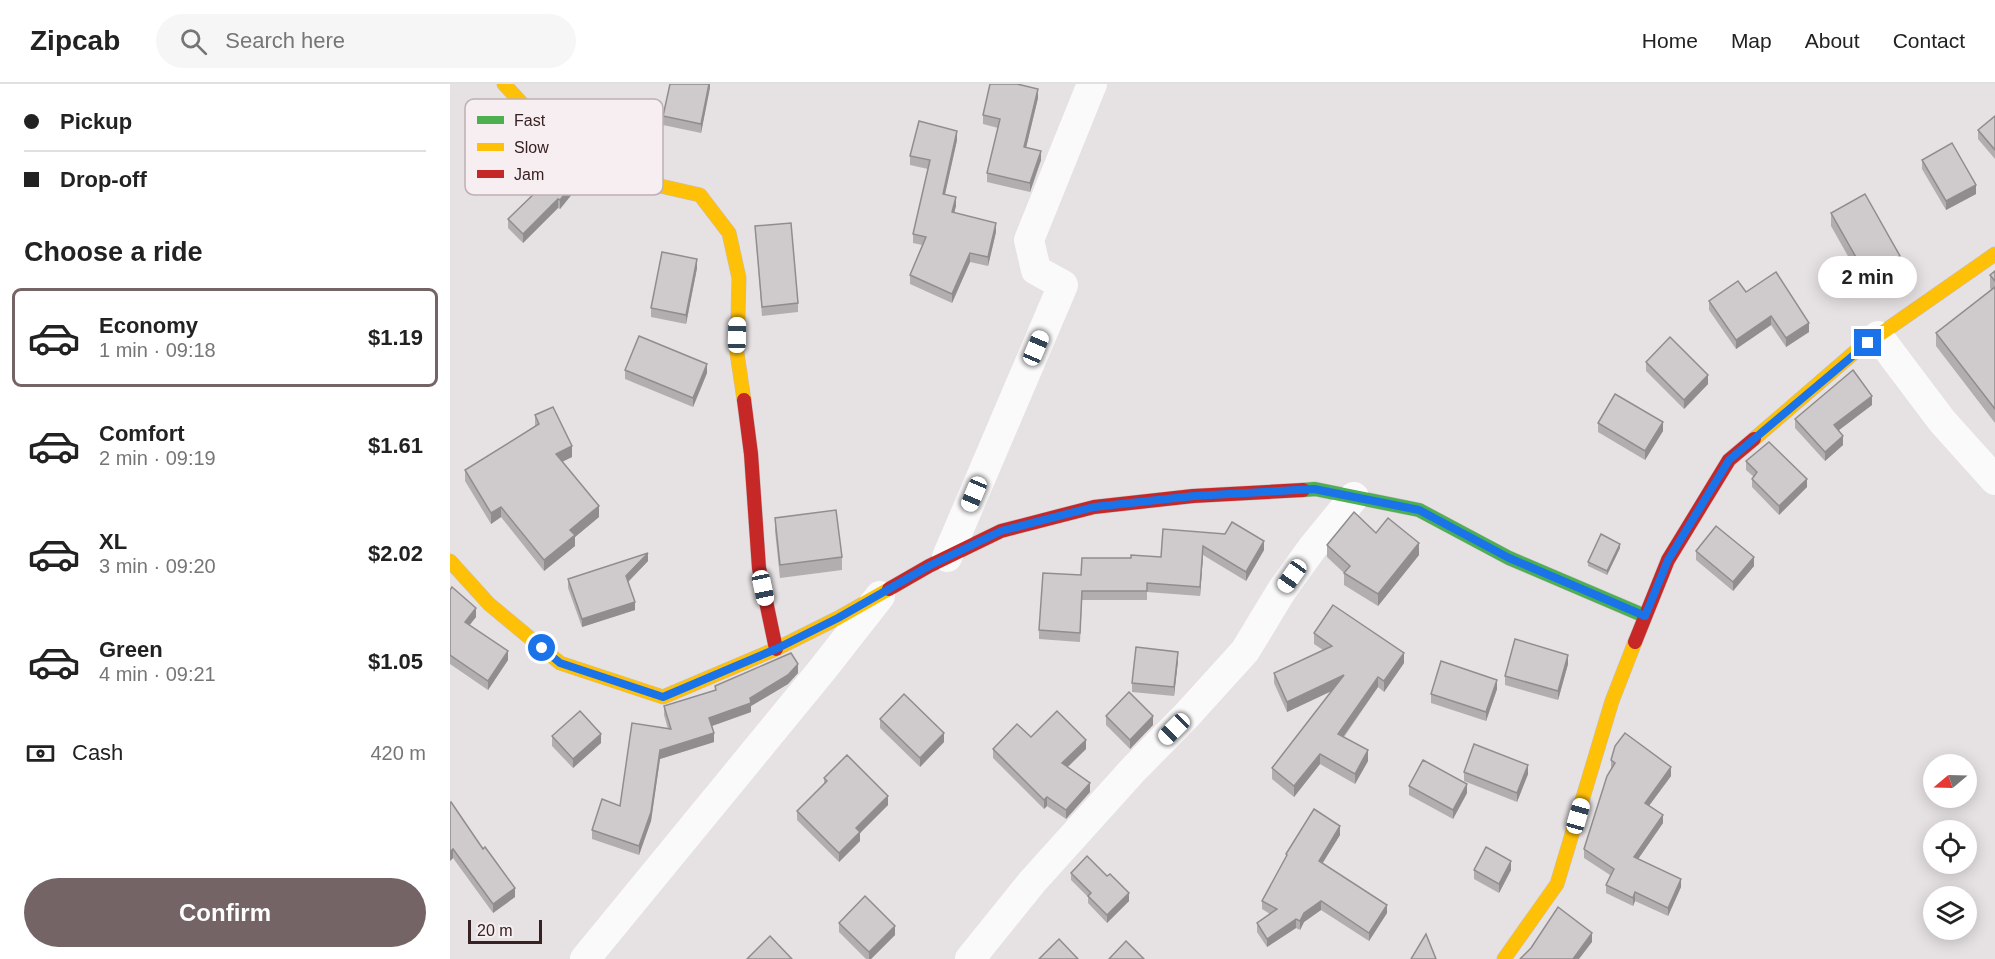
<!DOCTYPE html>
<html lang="en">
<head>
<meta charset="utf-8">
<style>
  body { margin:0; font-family:Arial,sans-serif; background:#f6f6f6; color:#222; height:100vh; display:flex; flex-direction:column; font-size:22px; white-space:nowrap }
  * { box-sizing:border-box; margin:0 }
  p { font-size:20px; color:#767676 }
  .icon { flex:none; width:33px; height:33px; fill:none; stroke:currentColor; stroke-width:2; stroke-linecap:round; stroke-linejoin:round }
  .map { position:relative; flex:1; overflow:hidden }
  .details { display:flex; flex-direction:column; background:#fff; width:450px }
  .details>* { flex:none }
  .guide { display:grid; align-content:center; height:132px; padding:0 24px; background:#fff }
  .needle { width:39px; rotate:251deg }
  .controls { position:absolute; left:1473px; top:670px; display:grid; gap:12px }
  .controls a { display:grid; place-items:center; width:54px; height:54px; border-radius:50%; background:#fff; box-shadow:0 3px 15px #0003; font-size:30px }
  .scale { position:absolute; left:18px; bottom:15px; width:74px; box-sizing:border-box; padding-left:6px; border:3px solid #382122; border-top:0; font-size:16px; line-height:21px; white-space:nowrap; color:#382122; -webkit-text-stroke:4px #f6eef1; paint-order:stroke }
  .end { position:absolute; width:27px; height:27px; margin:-14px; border:8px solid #1a73e8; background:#fff; box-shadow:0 0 0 3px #fff }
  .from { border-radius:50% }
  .bubble { position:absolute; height:42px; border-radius:21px; background:#fff; box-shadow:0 3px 15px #0003; font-size:20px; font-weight:600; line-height:42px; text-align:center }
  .car { position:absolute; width:18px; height:36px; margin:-18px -9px; border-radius:8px; box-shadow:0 0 4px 2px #0007; background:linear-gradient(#fff 24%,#345 0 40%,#fff 0 76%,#345 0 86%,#fff 0) }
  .guide b { display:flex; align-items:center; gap:21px; height:57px; font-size:22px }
  .guide b+b { border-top:2px solid #e0e0e0 }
  .guide i { width:15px; height:15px; background:#222 }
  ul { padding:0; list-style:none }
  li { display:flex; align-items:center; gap:18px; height:99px; margin:0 12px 9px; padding:0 12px; border:3px solid transparent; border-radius:9px }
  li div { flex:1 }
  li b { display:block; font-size:22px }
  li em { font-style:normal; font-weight:600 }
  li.active { border-color:#756465 }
  li>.icon { width:54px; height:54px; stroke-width:1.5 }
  h2 { padding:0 24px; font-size:27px; line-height:72px }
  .pay { display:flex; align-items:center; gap:15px; height:66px; padding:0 24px; font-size:22px }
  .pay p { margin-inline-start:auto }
  .action { display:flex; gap:12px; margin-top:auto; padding:12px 24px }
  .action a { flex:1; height:69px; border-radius:36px; background:#756465; color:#fff; font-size:24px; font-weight:600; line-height:69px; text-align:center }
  header { display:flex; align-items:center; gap:36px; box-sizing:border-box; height:84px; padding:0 30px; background:#fff; border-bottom:2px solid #e0e0e0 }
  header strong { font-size:28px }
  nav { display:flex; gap:33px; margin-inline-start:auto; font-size:21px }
  .search { width:420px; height:54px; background:#f6f6f6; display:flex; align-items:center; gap:15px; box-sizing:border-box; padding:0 21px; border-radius:33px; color:#767676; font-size:22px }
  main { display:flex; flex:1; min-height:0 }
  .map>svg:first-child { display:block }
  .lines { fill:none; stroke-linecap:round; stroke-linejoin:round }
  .fast-casing { stroke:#c6bdbf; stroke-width:15 }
  .slow-casing { stroke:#c6bdbf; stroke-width:15 }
  .jam-casing { stroke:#c6bdbf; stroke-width:15 }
  .street { stroke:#fbfafb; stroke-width:30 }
  .fast { stroke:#4caf50; stroke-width:14 }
  .slow { stroke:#ffc107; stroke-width:14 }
  .jam { stroke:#c62828; stroke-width:14 }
  .wall { fill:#b2aeaf }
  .shaded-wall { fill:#918d8e }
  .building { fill:#cfcacb; stroke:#918d8e; stroke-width:1.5 }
  .route { stroke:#1a73e8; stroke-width:8 }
  .key { fill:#f6eef1; stroke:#bdb0b3; stroke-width:1.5 }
  .key-label { font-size:16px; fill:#382122 }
</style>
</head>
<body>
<header>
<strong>Zipcab</strong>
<div class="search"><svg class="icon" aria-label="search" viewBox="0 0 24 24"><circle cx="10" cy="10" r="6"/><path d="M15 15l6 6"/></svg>Search here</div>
<nav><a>Home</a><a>Map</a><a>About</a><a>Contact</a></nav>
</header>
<main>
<section class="details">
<div class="guide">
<b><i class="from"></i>Pickup</b>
<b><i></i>Drop-off</b>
</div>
<h2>Choose a ride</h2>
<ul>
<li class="active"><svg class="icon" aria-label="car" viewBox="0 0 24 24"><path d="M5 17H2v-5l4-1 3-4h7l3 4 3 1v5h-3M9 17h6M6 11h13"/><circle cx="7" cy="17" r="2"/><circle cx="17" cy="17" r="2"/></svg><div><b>Economy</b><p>1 min · 09:18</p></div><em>$1.19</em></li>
<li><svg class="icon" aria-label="car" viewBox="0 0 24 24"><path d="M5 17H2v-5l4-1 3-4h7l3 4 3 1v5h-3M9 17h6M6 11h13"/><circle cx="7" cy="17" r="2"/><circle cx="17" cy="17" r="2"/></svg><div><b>Comfort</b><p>2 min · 09:19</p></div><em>$1.61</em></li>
<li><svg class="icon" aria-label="car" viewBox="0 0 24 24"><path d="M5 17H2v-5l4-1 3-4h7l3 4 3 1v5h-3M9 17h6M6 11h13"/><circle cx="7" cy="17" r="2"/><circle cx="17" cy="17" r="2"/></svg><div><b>XL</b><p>3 min · 09:20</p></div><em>$2.02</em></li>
<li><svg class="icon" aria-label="car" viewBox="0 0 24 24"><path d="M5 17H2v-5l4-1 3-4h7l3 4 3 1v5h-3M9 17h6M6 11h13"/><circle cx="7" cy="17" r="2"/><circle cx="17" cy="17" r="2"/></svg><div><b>Green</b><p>4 min · 09:21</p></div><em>$1.05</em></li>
</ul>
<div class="pay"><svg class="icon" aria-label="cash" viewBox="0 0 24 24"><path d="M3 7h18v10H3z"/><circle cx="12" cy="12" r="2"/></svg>Cash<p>420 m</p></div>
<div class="action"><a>Confirm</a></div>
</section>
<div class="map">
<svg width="1545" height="875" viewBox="0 0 1545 875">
  <rect width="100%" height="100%" fill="#e6e1e2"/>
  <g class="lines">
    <g class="fast-casing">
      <polyline id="fast" points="853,406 865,405 969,426 1059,474 1195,532"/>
    </g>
    <g class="slow-casing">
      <g id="slow">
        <polyline points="54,0 77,25 162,91 250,111 279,149 289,194 287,269 294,316"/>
        <polyline points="1304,355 1406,267 1545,170"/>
        <polyline points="0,477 39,520 110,579 213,613 326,565 388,534 439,505"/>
        <polyline points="1054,875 1107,800 1162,617 1185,558"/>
      </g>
    </g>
    <g class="jam-casing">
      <g id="jam">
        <polyline points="294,316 301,370 309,484 326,565"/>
        <polyline points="439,505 479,482 551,447 644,423 743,412 853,406"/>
        <polyline points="1185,558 1218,476 1279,376 1304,355"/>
      </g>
    </g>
    <g class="street">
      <polyline points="1428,252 1492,337 1545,396"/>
      <polyline points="497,473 613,201 586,186 579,156 642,0"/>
      <polyline points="135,875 372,586 430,512"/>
      <polyline points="520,875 582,798 683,686 737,631 795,567 832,506 863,463 904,413"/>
    </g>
    <use href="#fast" class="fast"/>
    <use href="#slow" class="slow"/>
    <use href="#jam" class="jam"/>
  </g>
  <g class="wall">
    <polygon points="260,0 251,49 213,41 213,32"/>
    <polygon points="588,14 576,64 591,76 580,108 537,98 537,89 548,44 533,40 533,31"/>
    <polygon points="1545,32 1545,75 1528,55 1528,46"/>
    <polygon points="507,56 495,110 506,122 504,129 546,148 538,182 520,178 502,219 460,200 460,191 472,161 463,159 463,150 478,85 460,81 460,72"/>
    <polygon points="1472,76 1526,110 1496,126 1472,85"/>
    <polygon points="68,82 131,99 110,125 108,124 73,159 58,144 58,135 87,107 68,91"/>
    <polygon points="1381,129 1450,185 1416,204 1381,142"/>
    <polygon points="305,142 348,219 348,228 312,232"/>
    <polygon points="247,184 236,240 201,233 201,224"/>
    <polygon points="1545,187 1545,339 1486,262 1486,249 1541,206 1540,204 1540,191"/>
    <polygon points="1296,208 1359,248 1336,263 1321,241 1286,265 1259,226 1259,217"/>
    <polygon points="1196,278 1258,300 1234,325 1196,287"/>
    <polygon points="175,286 257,289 243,323 175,295"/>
    <polygon points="1422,321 1388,346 1393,361 1375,377 1345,344 1345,335"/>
    <polygon points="85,331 122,373 112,377 149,433 125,453 125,462 94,487 51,433 41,440 15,397 15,386 85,342"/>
    <polygon points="1148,339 1213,347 1195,376 1148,348"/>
    <polygon points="1296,377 1357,403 1329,431 1302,403 1302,395 1304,393 1296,386"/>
    <polygon points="325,434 392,473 392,486 330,494 325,447"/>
    <polygon points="713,445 814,466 796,497 753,471 750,512 697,508 697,516 632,516 630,558 589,555 589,546 631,491 681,474 711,473"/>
    <polygon points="926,449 969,471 928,522 894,501 894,489 877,473 877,461"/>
    <polygon points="1170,464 1157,491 1138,482 1138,478"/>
    <polygon points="1246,467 1304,482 1283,507 1246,476"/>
    <polygon points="198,477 178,498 185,526 132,543 118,504 118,495"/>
    <polygon points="0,506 26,533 19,541 58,576 38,606 0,580"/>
    <polygon points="864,549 954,579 934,608 928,603 894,653 918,677 905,700 870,680 844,713 822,695 822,684 882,607 837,628 824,599 824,589 873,566 864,560"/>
    <polygon points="728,577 724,612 682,608 682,599"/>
    <polygon points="1118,580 1108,616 1055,601 1055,592"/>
    <polygon points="348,589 338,600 301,622 301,628 262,642 264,658 210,675 201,737 189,771 142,755 142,746 170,722 218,645 214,631 214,622 265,606 265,602"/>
    <polygon points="1047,605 1036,637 981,619 981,610"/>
    <polygon points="656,632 703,641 680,665 656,641"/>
    <polygon points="430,635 494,658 470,683 430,644"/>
    <polygon points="102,652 151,659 123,684 102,662"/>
    <polygon points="581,653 636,665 618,683 640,708 616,735 597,722 594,725 543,674 543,665"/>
    <polygon points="1161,676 1221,692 1199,722 1213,739 1188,775 1231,803 1218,832 1185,817 1183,822 1156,809 1156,801 1160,791 1134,774 1134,765 1161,685"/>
    <polygon points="1014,688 1078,690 1067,718 1014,697"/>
    <polygon points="374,694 438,721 410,749 410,757 389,778 347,736 347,727 374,700"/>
    <polygon points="959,702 1017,709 1003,735 959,711"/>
    <polygon points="0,719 65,813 43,829 3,774 0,777"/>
    <polygon points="890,751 872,779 937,829 919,857 871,826 854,838 850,846 846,844 817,863 807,848 807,839 820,830 812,825 812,817 836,773 836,770"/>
    <polygon points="1024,786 1061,786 1049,809 1024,795"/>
    <polygon points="621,789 657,792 679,817 657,839 638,819 638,813 621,796"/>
    <polygon points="389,839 445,851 421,875 416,875 389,848"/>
  </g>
  <g class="shaded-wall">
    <polygon points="259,0 260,0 260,4 251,49 251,40"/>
    <polygon points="588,5 588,14 574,72 574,63"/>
    <polygon points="507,47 507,56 493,119 493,110"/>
    <polygon points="591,67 591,76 580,108 580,99"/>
    <polygon points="131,90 131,99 110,125 110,116"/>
    <polygon points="1526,101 1526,110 1496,126 1496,117"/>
    <polygon points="506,113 506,122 502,137 502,128"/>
    <polygon points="108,115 108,124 73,159 73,150"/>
    <polygon points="546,139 546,148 538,182 538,173"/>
    <polygon points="520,169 520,178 502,219 502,210"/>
    <polygon points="1450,172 1450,185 1416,204 1416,191"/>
    <polygon points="247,175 247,184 236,240 236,231"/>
    <polygon points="1321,232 1321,241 1286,265 1286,256"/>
    <polygon points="1359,239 1359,248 1336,263 1336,254"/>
    <polygon points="257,280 257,289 243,323 243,314"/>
    <polygon points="1258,291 1258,300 1234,325 1234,316"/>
    <polygon points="1422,312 1422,321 1384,350 1384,341"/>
    <polygon points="1213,338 1213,347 1195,376 1195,367"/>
    <polygon points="1393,352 1393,361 1375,377 1375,368"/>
    <polygon points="122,362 122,373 106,381 106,370"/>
    <polygon points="1357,395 1357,403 1329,431 1329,422"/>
    <polygon points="149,422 149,433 125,453 125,462 94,487 94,476 120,446"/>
    <polygon points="51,423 51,433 41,440 41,429"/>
    <polygon points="814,457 814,466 796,497 796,488"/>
    <polygon points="969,459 969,471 928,522 928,510"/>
    <polygon points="1170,460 1170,464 1157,491 1157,487"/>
    <polygon points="753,462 753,471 750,512 750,503"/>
    <polygon points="198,469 198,477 176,500 176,492"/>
    <polygon points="1304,473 1304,482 1283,507 1283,498"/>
    <polygon points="185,518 185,526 132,543 132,535"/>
    <polygon points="26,524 26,533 15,547 15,538"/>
    <polygon points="58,567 58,576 38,606 38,597"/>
    <polygon points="728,568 728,577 724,612 724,603"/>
    <polygon points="954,569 954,579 934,608 934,597"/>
    <polygon points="1118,571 1118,580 1108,616 1108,607"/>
    <polygon points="348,580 348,589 338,600 301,622 301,628 259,643 259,634 300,614"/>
    <polygon points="894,591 894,601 837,628 837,618"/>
    <polygon points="928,593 928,603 888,660 888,650"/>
    <polygon points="1047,596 1047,605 1036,637 1036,628"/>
    <polygon points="703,632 703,641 680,665 680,656"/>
    <polygon points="264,649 264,658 210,675 201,737 189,771 189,762 210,666"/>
    <polygon points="494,649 494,658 470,683 470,674"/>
    <polygon points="151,650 151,659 123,684 123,675"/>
    <polygon points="636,656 636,665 612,688 612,679"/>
    <polygon points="918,666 918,677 905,700 905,690"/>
    <polygon points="870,670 870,680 844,713 844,702"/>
    <polygon points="1078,681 1078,690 1067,718 1067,709"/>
    <polygon points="1221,683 1221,692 1195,727 1195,719"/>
    <polygon points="640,699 640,708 616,735 616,726"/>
    <polygon points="1017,700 1017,709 1003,735 1003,726"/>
    <polygon points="438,712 438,721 410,749 410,757 389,778 389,769 406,744"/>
    <polygon points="597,713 597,722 594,725 594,716"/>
    <polygon points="1213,731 1213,739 1184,781 1184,773"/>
    <polygon points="890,742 890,751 869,785 869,777"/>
    <polygon points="3,765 3,774 0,777 0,768"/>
    <polygon points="1061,777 1061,786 1049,809 1049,800"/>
    <polygon points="1231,795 1231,803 1218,832 1218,824"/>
    <polygon points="65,804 65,813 43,829 43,820"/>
    <polygon points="1185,808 1185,817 1183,822 1183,814"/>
    <polygon points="679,809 679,817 657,839 657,831"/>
    <polygon points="871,817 871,826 854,838 850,846 850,837 854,829"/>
    <polygon points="937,821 937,829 919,857 919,849"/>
    <polygon points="846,835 846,844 817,863 817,855"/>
    <polygon points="445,842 445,851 421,875 419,875 419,868"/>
    <polygon points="1142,849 1142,858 1129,875 1123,875"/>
  </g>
  <g class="building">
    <polygon points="220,0 259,0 251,40 213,32"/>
    <polygon points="540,0 567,0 588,5 574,63 591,67 580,99 537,89 550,35 533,31"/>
    <polygon points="1545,32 1545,66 1528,46"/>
    <polygon points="469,37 507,47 493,110 506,113 502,128 546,139 538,173 520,169 502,210 460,191 476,153 463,150 480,76 460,72"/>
    <polygon points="89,55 131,90 110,116 108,115 73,150 58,135 92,102 68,82"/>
    <polygon points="1502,59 1526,101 1496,117 1472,76"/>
    <polygon points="1415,110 1450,172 1416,191 1381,129"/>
    <polygon points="341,139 348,219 312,223 305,142"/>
    <polygon points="212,168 247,175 236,231 201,224"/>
    <polygon points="1545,187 1545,197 1540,191"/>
    <polygon points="1326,188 1359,239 1336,254 1321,232 1286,256 1259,217 1288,197 1296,208"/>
    <polygon points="1545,203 1545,325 1486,249"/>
    <polygon points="189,252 257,280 243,314 175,286"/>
    <polygon points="1220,253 1258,291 1234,316 1196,278"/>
    <polygon points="1403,286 1422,312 1384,341 1393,352 1375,368 1345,335"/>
    <polygon points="1165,310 1213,338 1195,367 1148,339"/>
    <polygon points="103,323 122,362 106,370 149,422 120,446 125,451 94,476 51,423 41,429 15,386 89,340 85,331"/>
    <polygon points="1319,358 1357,395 1329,422 1302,395 1307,388 1296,377"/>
    <polygon points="386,426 392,473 330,481 325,434"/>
    <polygon points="904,428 926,449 938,434 969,459 928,510 894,489 900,482 877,461"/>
    <polygon points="782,438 814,457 796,488 753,462 750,503 697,499 697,507 632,507 630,549 589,546 593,489 631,491 632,474 681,474 681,471 711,473 713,445 775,450"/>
    <polygon points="1266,442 1304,473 1283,498 1246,467"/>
    <polygon points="1151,450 1170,460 1157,487 1138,478"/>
    <polygon points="198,469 176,492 185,518 132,535 118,495"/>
    <polygon points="2,503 26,524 15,538 58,567 38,597 0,571 0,506"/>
    <polygon points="883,521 954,569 934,597 928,593 888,650 918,666 905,690 870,670 844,702 822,684 894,591 837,618 824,589 882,562 864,549"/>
    <polygon points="1065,555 1118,571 1108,607 1055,592"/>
    <polygon points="686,563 728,568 724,603 682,599"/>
    <polygon points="341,569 348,580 338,591 300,614 301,619 259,634 264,649 210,666 201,728 189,762 142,746 152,715 170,722 182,639 221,645 214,622 266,606 265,602"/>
    <polygon points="991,577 1047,596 1036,628 981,610"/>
    <polygon points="679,608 703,632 680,656 656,632"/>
    <polygon points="454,610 494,649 470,674 430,635"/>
    <polygon points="130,627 151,650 123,675 102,652"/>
    <polygon points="607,627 636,656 612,679 640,699 616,726 597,713 594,716 543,665 567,640 581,653"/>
    <polygon points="1175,649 1221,683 1195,719 1213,731 1184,773 1231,795 1218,824 1185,808 1183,814 1156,801 1164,785 1134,765 1157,692 1165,679 1161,676 1165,662"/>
    <polygon points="1024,660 1078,681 1067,709 1014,688"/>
    <polygon points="397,671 438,712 406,744 410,748 389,769 347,727 377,697 374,694"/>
    <polygon points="973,676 1017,700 1003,726 959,702"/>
    <polygon points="1,718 33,765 35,763 65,804 43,820 3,765 0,768 0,719"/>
    <polygon points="864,725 890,742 869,777 937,821 919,849 871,817 854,829 850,837 846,835 817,855 807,839 827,825 812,817 837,771 836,770"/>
    <polygon points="1036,763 1061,777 1049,800 1024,786"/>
    <polygon points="637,772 657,792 660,790 679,809 657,831 638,812 641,809 621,789"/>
    <polygon points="415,812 445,842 419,868 389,839"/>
    <polygon points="1108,823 1142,849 1123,875 1070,875 1081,864"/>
    <polygon points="976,850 986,875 961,875"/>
    <polygon points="320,852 342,875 297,875"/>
    <polygon points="609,855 628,875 589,875"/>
    <polygon points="676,857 694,875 659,875"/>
  </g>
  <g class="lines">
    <polyline class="route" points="92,564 110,579 213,613 326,565 388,534 479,482 551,447 644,423 744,412 864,405 969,426 1059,474 1195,532 1218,476 1279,376 1418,259"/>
  </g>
  <rect x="15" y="15" width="198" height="96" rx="9" class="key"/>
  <rect x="27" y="32" width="27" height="8" fill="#4caf50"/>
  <rect x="27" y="59" width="27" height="8" fill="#ffc107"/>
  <rect x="27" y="86" width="27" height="8" fill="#c62828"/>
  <g class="key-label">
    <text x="64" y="42">Fast</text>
    <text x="64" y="69">Slow</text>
    <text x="64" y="96">Jam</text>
  </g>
</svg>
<div class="controls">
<a><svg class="needle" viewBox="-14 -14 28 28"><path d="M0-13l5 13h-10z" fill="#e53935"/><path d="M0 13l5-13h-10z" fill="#767676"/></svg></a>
<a><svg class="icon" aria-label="locate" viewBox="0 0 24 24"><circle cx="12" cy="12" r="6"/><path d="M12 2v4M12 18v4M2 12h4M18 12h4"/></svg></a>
<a><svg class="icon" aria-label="layers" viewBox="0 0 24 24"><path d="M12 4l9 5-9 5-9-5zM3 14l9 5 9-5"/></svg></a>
</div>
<div class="scale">20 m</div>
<i class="end from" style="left:92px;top:564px"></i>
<i class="end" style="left:1418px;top:259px"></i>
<div class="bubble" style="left:1368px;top:172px;width:99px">2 min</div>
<i class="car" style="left:287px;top:251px;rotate:1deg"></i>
<i class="car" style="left:586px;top:264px;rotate:23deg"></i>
<i class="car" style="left:524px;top:410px;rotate:203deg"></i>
<i class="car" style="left:842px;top:492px;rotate:215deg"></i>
<i class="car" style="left:313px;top:504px;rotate:168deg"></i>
<i class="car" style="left:724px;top:645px;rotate:225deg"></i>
<i class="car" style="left:1128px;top:732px;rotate:16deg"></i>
</div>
</main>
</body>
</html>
